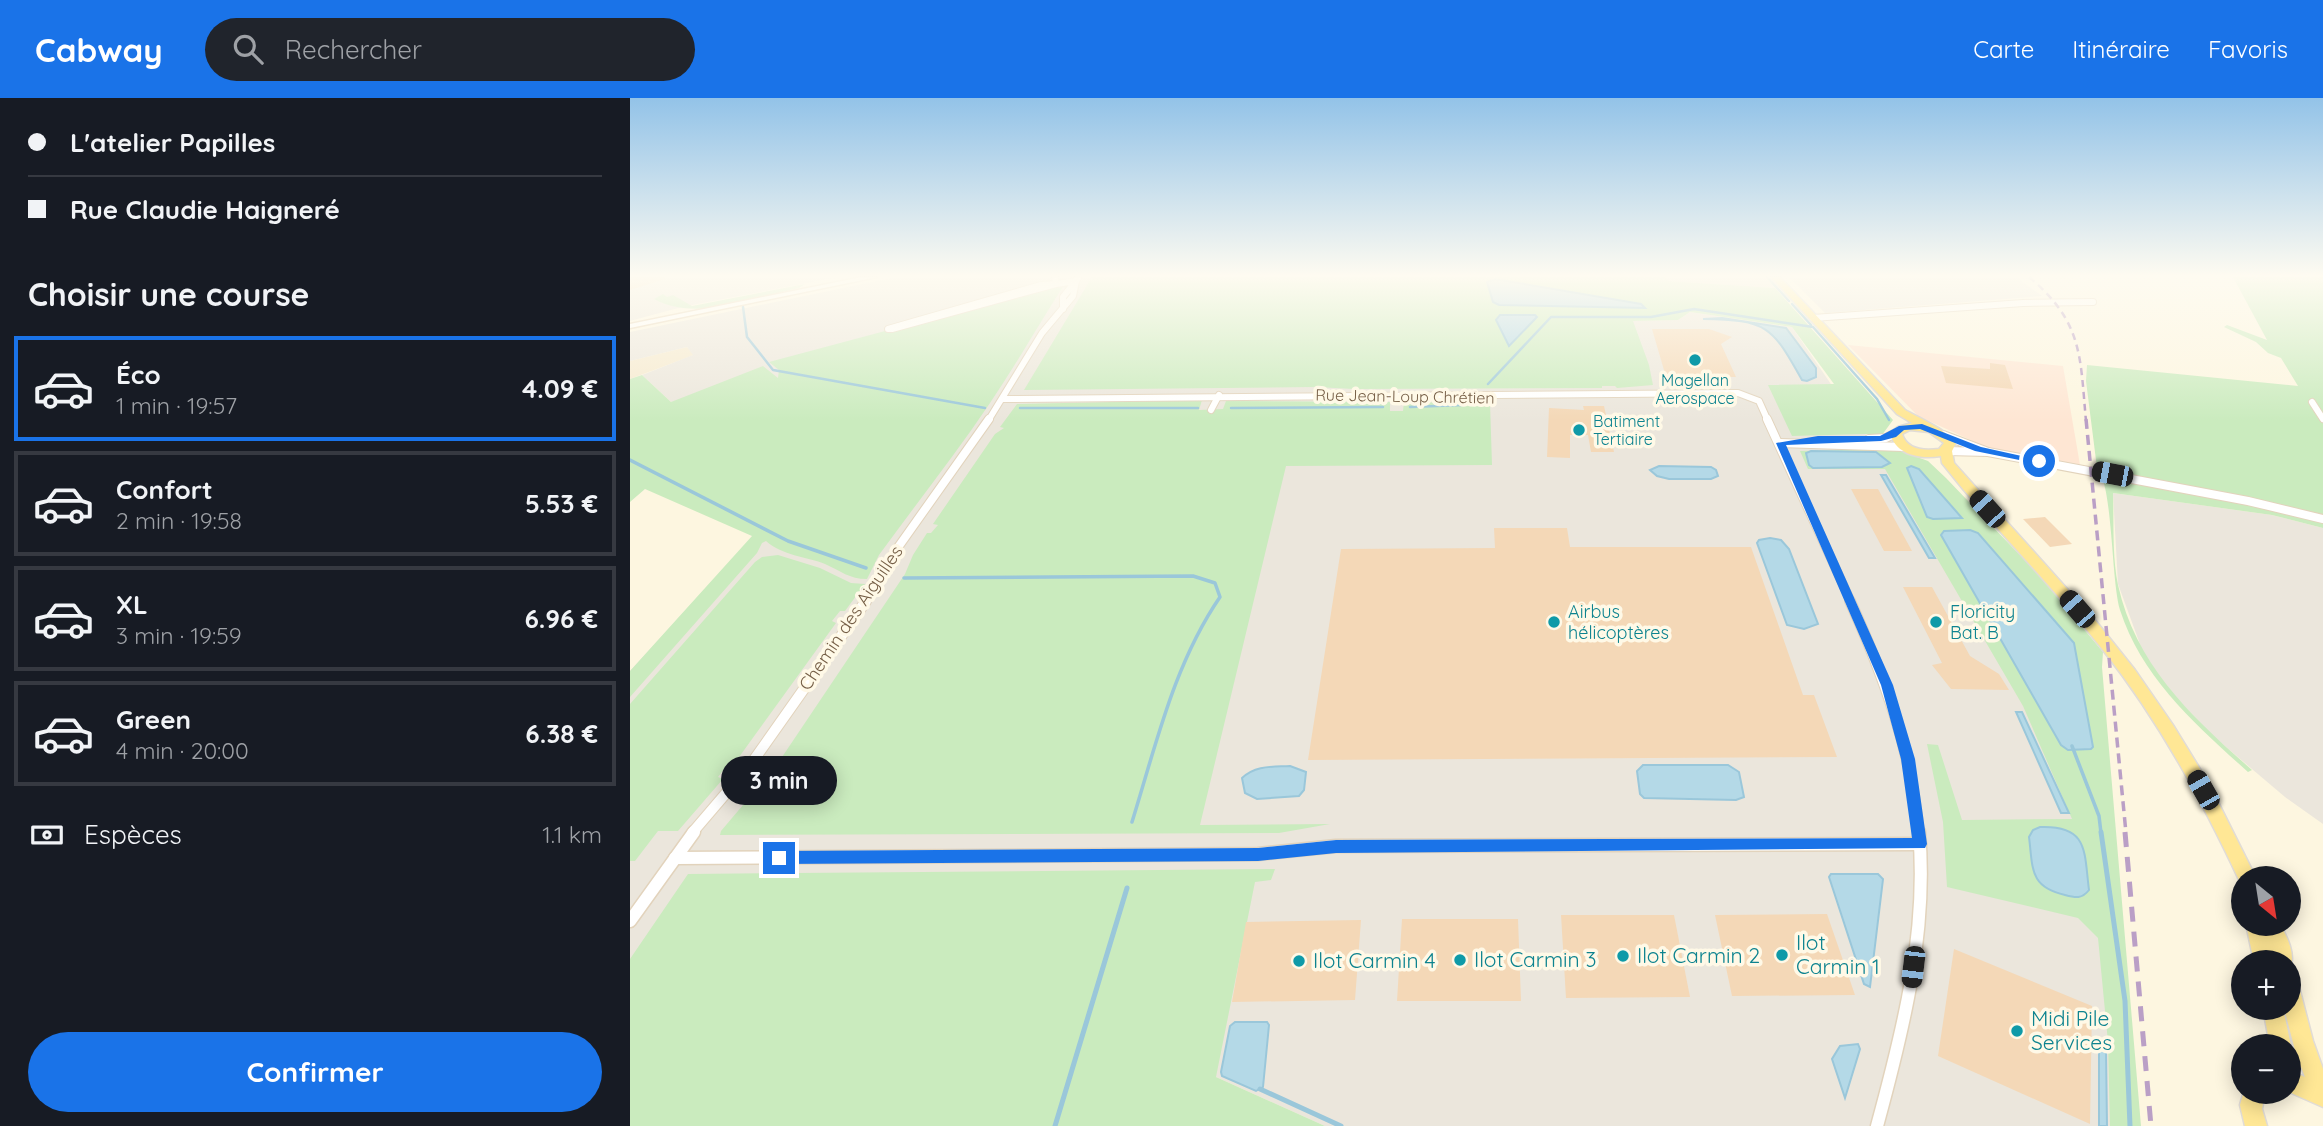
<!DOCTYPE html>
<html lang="fr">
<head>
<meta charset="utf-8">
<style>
  body { margin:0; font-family:Quicksand,sans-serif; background:#20242c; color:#f1f3f6; height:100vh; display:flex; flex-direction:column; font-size:26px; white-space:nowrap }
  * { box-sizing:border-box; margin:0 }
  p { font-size:23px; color:#9ea1a6 }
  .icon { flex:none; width:38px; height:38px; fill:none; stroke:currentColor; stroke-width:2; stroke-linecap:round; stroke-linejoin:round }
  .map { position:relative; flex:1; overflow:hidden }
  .drawer { display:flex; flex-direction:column; background:#171b24; width:630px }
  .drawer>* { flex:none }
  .hud { display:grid; align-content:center; height:154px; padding:0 28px; background:#171b24 }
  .needle { width:46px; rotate:150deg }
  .fabs { position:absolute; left:1601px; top:768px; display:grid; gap:14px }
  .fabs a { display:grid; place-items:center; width:70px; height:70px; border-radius:50%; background:#171b24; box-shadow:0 4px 18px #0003; font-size:35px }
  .end { position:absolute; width:32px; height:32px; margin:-16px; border:9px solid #1a73e8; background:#fff; box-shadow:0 0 0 4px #fff }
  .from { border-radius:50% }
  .bubble { position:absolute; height:49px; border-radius:24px; background:#171b24; box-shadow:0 4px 18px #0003; font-size:23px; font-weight:800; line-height:49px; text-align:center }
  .car { position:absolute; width:21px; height:42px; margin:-21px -10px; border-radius:9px; box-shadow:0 0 5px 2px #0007; background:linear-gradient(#222 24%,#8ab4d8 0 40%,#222 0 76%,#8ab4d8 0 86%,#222 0) }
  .hud b { display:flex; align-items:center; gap:24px; height:66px; font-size:26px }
  .hud b+b { border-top:2px solid #363941 }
  .hud i { width:18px; height:18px; background:#f1f3f6 }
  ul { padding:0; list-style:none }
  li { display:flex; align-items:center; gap:21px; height:105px; margin:0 14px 10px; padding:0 14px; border:4px solid #363941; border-radius:0px }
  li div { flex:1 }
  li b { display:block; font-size:26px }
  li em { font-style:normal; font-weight:800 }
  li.current { border-color:#1a73e8 }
  li>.icon { width:63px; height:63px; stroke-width:1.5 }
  h2 { padding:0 28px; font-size:32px; line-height:84px }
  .pay { display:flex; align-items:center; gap:18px; height:77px; padding:0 28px; font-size:26px }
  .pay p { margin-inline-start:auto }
  .primary-button { display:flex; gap:14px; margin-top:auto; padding:14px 28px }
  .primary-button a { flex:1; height:80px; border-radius:42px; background:#1a73e8; color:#fff; font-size:28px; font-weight:800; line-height:80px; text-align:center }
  header { display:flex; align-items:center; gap:42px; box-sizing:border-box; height:98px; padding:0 35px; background:#1a73e8; color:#fff }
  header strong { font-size:33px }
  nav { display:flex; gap:38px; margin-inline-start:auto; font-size:24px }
  .search { width:490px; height:63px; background:#20242c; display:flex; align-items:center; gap:18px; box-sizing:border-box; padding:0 24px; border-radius:38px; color:#9ea1a6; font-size:26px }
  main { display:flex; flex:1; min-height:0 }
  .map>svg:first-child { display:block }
  .residential { fill:#f5e9ce }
  .commercial { fill:#fee6d3 }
  .industrial { fill:#ebe6dc }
  .green { fill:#caebbe }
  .water { fill:#b4d9e7; stroke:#9ac7da; stroke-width:2 }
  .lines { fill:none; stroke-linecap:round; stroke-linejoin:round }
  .stream-far2 { stroke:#9ac7da; stroke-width:2.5 }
  .stream-far1 { stroke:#9ac7da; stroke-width:3.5 }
  .stream { stroke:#9ac7da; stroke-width:5 }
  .building { fill:#f4d8b7 }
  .minor-far3-casing { stroke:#e2d3bc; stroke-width:8 }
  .minor-far2-casing { stroke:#e2d3bc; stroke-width:10 }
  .minor-far1-casing { stroke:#e2d3bc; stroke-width:12 }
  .minor-casing { stroke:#e2d3bc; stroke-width:15 }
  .secondary-casing { stroke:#e7d5b9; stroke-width:3 }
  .primary-casing { stroke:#e1dcd6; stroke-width:3 }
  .minor-far3 { stroke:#fff; stroke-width:6 }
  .minor-far2 { stroke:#fff; stroke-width:8 }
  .minor-far1 { stroke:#fff; stroke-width:10 }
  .minor { stroke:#fff; stroke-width:12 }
  .secondary { fill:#fff; fill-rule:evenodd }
  .primary { fill:#ffe795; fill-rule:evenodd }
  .rail-far2 { stroke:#ba9fc6; stroke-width:2.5; stroke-dasharray:7 5; stroke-linecap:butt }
  .rail-far1 { stroke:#ba9fc6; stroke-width:3.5; stroke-dasharray:10 6; stroke-linecap:butt }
  .rail { stroke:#ba9fc6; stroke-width:5; stroke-dasharray:15 10; stroke-linecap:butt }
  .route { fill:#1a73e8 }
  .culture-dot { fill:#0f9aa8; stroke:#fff9e7; stroke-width:2.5 }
  .labels { text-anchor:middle; stroke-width:7; stroke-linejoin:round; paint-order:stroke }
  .far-culture-label { font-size:16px; fill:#0d838f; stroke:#fff9e7 }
  .far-street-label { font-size:16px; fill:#755e46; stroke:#fff9e7 }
  .culture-label { font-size:18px; fill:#0d838f; stroke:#fff9e7; text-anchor:start }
  .street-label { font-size:18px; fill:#755e46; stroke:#fff9e7 }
  .near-culture-label { font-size:21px; fill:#0d838f; stroke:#fff9e7; text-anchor:start }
</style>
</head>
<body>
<header>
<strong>Cabway</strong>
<div class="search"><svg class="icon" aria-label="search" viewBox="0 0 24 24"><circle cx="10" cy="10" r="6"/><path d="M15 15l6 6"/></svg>Rechercher</div>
<nav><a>Carte</a><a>Itinéraire</a><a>Favoris</a></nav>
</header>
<main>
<section class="drawer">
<div class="hud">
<b><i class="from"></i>L'atelier Papilles</b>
<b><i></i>Rue Claudie Haigneré</b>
</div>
<h2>Choisir une course</h2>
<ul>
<li class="current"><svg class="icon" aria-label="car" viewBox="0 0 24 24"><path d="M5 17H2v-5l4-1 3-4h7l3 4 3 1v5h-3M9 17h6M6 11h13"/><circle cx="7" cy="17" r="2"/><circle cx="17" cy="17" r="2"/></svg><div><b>Éco</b><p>1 min · 19:57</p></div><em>4.09 €</em></li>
<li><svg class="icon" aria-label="car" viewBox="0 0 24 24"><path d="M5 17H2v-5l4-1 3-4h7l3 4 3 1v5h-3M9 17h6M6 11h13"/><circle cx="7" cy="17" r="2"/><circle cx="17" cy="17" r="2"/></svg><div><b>Confort</b><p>2 min · 19:58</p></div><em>5.53 €</em></li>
<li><svg class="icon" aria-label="car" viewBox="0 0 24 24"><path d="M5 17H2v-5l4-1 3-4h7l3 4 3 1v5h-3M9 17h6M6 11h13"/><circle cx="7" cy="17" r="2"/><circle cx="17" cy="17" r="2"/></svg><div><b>XL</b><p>3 min · 19:59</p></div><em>6.96 €</em></li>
<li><svg class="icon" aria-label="car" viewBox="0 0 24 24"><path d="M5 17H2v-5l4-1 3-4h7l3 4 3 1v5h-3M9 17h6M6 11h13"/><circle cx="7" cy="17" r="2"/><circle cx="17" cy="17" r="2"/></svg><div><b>Green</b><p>4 min · 20:00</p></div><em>6.38 €</em></li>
</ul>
<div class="pay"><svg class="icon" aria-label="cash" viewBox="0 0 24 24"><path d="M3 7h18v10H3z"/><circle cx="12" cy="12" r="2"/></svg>Espèces<p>1.1 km</p></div>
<div class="primary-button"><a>Confirmer</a></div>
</section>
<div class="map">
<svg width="1693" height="1028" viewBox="0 0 1693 1028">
  <rect width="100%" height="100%" fill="#fdf6e0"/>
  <polygon class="residential" points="57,249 64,257 0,281 0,263"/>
  <polygon class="commercial" points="1218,247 1433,268 1450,367 1358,350 1288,318"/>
  <g class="industrial">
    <polygon points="0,179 208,179 52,209 0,223"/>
    <polygon points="266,179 850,179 1003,223 1048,222 1060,214 1162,229 1235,336 1268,356 1459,552 1503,1028 695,1028 586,979 0,1028 0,573 137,423 41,304 12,277 63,257 57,249 0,263 0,234"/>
    <polygon points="1035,179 1136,179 1145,190 1037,183"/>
    <polygon points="1159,179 1386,179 1412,198 1195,215"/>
    <polygon points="1483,395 1642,417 1693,430 1693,726 1655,699 1583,638 1532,585 1515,560 1488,486"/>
  </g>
  <g class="green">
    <polygon points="462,179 1035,179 1038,183 1145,190 1263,322 1252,337 1235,336 1162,338 1138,287 1204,286 1162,229 1060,214 1048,222 1003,223 1019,267 1023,287 987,290 985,288 972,288 972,290 724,291 686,289 394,292"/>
    <path d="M1603,179H1693V430L1642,417L1483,395C1484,425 1482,458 1488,487C1506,568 1563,620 1622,672L1618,674C1566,627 1512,580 1490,512C1481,482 1483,386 1467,370L1456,283L1457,267L1668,288L1651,260L1638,255L1626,244L1594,229L1597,227L1637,242Z"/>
    <path d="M175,186L169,190C124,200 67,224 24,201L33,196L37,199L43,197L62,208Z"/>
    <path d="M427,187H434C411,223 387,265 360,305C325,357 286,406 249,457L237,481C219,481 211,473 195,466C175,458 153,458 136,443L132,445L127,455L0,599V573L122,438L15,391L0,404V281L12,277L41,304L133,268L148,280L149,272L139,264Z"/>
    <polygon points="572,302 569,312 593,311 596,303 760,304 760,313 773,313 774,304 860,305 862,367 656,368 570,727 700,726 649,735 90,737 91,733 146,668 275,476 283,457 297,435 301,435 308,427 303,426 365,336 374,330 370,329 387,306"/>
    <polygon points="1265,351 1298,363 1316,380 1409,477 1473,554 1472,569 1511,1028 1480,1028 1478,944 1468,840 1448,820 1317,789 1313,724 1297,646 1308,647 1332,722 1442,721 1393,608 1255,371 1178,371 1170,353"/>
    <polygon points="148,457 190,470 221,485 235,486 215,513 210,513 202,523 206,525 104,666 98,666 88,679 93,681 48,733 28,733 5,763 0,763 0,606 125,464 132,459"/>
    <polygon points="645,771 641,782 625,784 586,979 695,1028 0,1028 0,861 58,776"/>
  </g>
  <g class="water">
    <polygon points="865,181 1011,206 1015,210 869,207 863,204 857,184"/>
    <polygon points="870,217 905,217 907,219 879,248 866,222"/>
    <path d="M1092,220L1156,230L1186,270V279L1177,283L1172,282C1142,228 1137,222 1073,221Z"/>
    <polygon points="1181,353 1246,354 1260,365 1252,369 1183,370 1179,367 1176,355"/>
    <polygon points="1029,368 1081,369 1086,372 1088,378 1081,381 1039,381 1027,378 1020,372"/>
    <polygon points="1281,368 1289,371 1332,420 1303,421 1297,419 1277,370"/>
    <polygon points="1251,377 1256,377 1305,460 1299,460"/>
    <polygon points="1340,432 1348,435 1444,545 1463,649 1461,651 1438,652 1431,647 1311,437 1314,433"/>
    <polygon points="1140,440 1151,442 1159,451 1188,526 1174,531 1157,527 1127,445 1129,442"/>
    <polygon points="1386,614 1392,614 1439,715 1431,715"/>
    <polygon points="1013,667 1098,667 1109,674 1114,699 1106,702 1014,700 1010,696 1007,673"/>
    <path d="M660,668L676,674L674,692L669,698L627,701L615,695L612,680C626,667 642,669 660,668Z"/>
    <path d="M1410,729C1459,727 1454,754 1459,792C1452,801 1446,800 1435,797C1399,789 1403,770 1399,739L1403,732Z"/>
    <polygon points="1201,776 1248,776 1253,781 1240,889 1234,886 1199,779"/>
    <polygon points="605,924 637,924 639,927 633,989 626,993 592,978 591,974 600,928"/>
    <polygon points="1228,946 1230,951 1215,1000 1202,961 1210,948"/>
    <polygon points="1469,948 1476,950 1477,1028 1469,1028"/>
  </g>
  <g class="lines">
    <g class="stream-far2">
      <polyline points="1137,179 1159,203"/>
      <polyline points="1162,206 1181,227"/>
      <polyline points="113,209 117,239 143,272 355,310"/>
      <polyline points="858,286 921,219 1021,219 1064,211 1183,229 1247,301 1259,322"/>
      <polyline points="780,309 834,307"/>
      <polyline points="390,310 568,310"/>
      <polyline points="601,310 753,309"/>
    </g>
    <g class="stream-far1">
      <polyline points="0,362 158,443 236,470"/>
      <path d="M274,480L563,478L585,485L590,499C544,566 526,647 502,724"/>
      <polyline points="1442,648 1469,718 1471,735"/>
    </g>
    <g class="stream">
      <polyline points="1471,734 1495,903 1500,1028"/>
      <polyline points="630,991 711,1028"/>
      <polyline points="425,1028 497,790"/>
    </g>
  </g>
  <g class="building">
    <polygon points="0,179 35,179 35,181 0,192"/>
    <polygon points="1022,231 1079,231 1102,239 1091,246 1106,279 1036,279"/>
    <polygon points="1360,265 1375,267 1383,291 1316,285 1311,268 1360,271"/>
    <polygon points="953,308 974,308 984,354 961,354 958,337 940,337 940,360 917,359 919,310 954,312"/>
    <polygon points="1221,391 1248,391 1282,453 1254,453"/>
    <polygon points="1415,419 1442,446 1420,449 1393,421"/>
    <polygon points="864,430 937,430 940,449 1121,449 1173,597 1184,597 1207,659 678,662 711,451 865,450"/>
    <polygon points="1273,489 1302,489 1340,558 1369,576 1379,592 1321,591 1302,567 1312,565"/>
    <polygon points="1197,816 1225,897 1102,898 1085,817"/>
    <polygon points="931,817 1044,817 1060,899 936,900"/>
    <polygon points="772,821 888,821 891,903 767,903"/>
    <polygon points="731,822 725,902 602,904 616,824"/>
    <polygon points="1324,851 1462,908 1460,1026 1308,958"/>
  </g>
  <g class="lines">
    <g class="minor-far3-casing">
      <g id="minor-far3">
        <polyline points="425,179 426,186 446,183 448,180"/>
        <polygon points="426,186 262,231 258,231 411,187"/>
        <polyline points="433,211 433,199 446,183"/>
        <polyline points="1183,220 1393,205 1463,204"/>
        <polyline points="373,301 1108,295 1129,303 1138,323"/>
        <polyline points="1682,304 1693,321"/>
        <polyline points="581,312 589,297"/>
        <polyline points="358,323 412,235 443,198 446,183"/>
      </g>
    </g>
    <g class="minor-far2-casing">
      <g id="minor-far2">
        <polyline points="1137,321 1221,504"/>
        <polyline points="1313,337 1358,354 1316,353"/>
        <polyline points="1239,341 1256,340 1266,335"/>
        <polyline points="1150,345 1274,349"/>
        <polyline points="1358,354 1618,403 1693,421"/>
        <polyline points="235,504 264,455 359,321"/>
      </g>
    </g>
    <g class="minor-far1-casing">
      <g id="minor-far1">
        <path d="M1220,503C1254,578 1281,652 1289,735"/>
        <polyline points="62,735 121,666 236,503"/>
      </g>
    </g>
    <g class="minor-casing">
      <g id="minor">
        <polyline points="45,760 628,756 706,748 1290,746"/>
        <polyline points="0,823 64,734"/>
        <path d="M1247,1028C1273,933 1298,833 1289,734"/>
      </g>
    </g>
    <g class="secondary-casing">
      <polygon id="secondary" points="232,179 247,179 0,230 0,226"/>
    </g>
    <g class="primary-casing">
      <g id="primary">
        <path d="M1141,179H1150L1275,312C1291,321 1315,331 1326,345L1322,353L1324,365L1465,522L1505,572L1543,627L1578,684L1626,780H1614V787L1611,786C1572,703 1530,624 1473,552C1429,496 1379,445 1333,391L1312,365L1311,358C1291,361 1266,358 1260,335L1268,329L1282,325L1267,316ZM1280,332L1299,334L1314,345L1309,351C1294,353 1277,352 1272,336Z"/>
        <path d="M1616,826H1650C1657,839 1666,856 1660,871L1659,864H1624Z"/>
        <polygon points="1659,879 1666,882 1669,889 1683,943 1693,971 1693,1009 1659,994 1659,972 1675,979 1666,956 1654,910 1659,910"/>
        <polygon points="1633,910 1653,910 1661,948 1659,952 1659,948 1640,948"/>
        <polygon points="1614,993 1635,994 1632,1011 1637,1028 1615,1028 1610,1007"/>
      </g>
    </g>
    <use href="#minor-far3" class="minor-far3"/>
    <use href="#minor-far2" class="minor-far2"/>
    <use href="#minor-far1" class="minor-far1"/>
    <use href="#minor" class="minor"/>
    <use href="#secondary" class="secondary"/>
    <use href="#primary" class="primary"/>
    <path class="rail-far2" d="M1399,179C1453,224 1450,258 1456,323"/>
    <polyline class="rail-far1" points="1456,321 1496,735"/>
    <polyline class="rail" points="1495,734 1521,1028"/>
  </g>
  <linearGradient id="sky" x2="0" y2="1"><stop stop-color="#93c3e8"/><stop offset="0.55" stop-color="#fefbf1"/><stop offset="1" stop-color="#fefbf1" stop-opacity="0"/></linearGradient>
  <rect width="1693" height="323" fill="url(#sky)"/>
  <polygon class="route" points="1292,326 1351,349 1414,363 1409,366 1345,353 1290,331 1274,332 1266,339 1251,343 1156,347 1263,587 1285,661 1297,746 1295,750 706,755 628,763 149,766 141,760 149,753 628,750 706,742 1282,740 1271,661 1251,587 1146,345 1188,338 1250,338 1269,328"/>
  <g class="culture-dot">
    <circle cx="1065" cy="262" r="7"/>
    <circle cx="949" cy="332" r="7"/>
    <circle cx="924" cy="524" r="7"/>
    <circle cx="1306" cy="524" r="7"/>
    <circle cx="1152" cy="857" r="7"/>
    <circle cx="993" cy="858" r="7"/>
    <circle cx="830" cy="862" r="7"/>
    <circle cx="669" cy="863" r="7"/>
    <circle cx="1387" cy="933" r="7"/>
  </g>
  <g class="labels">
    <g class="far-culture-label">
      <text x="1065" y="288">Magellan<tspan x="1065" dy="18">Aerospace</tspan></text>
      <text x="963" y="329" text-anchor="start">Batiment<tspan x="963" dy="18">Tertiaire</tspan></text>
    </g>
    <g class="far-street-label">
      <text transform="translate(775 298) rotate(1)" y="6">Rue Jean-Loup Chrétien</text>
    </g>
    <g class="culture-label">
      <text x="938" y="520">Airbus<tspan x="938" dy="21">hélicoptères</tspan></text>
      <text x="1320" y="520">Floricity<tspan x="1320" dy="21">Bat. B</tspan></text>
    </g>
    <g class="street-label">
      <text transform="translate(221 520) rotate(-56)" y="6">Chemin des Aiguilles</text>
    </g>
    <g class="near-culture-label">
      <text x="1166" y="852">Ilot<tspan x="1166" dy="24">Carmin 1</tspan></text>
      <text x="1007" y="865">Ilot Carmin 2</text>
      <text x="844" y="869">Ilot Carmin 3</text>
      <text x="683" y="870">Ilot Carmin 4</text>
      <text x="1401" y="928">Midi Pile<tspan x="1401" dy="24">Services</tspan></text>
    </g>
  </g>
</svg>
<div class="fabs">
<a><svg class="needle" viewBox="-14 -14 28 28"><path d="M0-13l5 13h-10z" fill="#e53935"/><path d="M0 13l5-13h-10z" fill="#9ea1a6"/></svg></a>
<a>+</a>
<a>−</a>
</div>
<i class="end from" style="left:1409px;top:363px"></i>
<i class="end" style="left:149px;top:760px"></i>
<div class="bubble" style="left:91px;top:658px;width:116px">3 min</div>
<i class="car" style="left:1482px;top:376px;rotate:281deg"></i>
<i class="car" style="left:1357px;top:411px;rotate:318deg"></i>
<i class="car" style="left:1447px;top:511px;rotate:319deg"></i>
<i class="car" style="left:1573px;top:692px;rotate:330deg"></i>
<i class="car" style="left:1283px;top:869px;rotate:187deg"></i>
</div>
</main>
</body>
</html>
